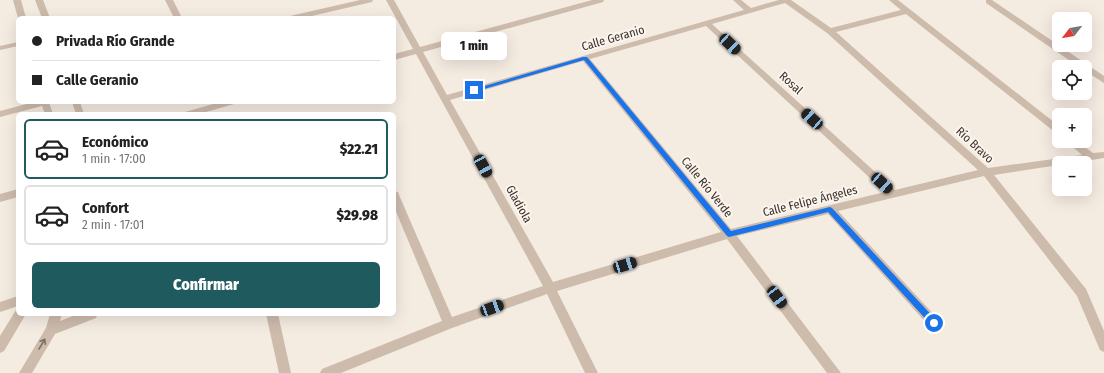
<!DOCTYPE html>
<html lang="es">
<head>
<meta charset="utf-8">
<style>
  body { margin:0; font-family:"Fira Sans Condensed",sans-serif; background:#f6f6f6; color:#222; height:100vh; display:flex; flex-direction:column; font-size:15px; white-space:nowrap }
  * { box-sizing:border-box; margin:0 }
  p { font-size:13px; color:#767676 }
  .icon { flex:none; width:22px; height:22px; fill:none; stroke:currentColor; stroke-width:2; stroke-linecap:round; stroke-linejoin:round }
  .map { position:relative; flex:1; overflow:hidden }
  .sheet { position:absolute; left:16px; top:112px; width:380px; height:204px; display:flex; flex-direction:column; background:#fff; border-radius:6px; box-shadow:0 4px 16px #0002 }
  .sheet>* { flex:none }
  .guide { position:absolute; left:16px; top:16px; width:380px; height:88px; border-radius:6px; box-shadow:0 4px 16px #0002; display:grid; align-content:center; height:88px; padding:0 16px; background:#fff }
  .needle { width:26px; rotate:239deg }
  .controls { position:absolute; left:1052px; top:12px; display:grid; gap:8px }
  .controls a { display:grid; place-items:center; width:40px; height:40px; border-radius:6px; background:#fff; box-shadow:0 4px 16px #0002; font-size:20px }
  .end { position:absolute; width:18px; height:18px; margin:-9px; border:5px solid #1a73e8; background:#fff; box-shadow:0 0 0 2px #fff }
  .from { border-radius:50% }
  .bubble { position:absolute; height:28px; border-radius:6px; background:#fff; box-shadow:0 4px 16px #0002; font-size:13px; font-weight:800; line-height:28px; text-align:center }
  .car { position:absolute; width:12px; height:24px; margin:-12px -6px; border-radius:5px; box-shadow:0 0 3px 1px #0007; background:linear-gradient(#222 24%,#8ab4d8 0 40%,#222 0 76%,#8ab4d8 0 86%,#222 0) }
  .guide b { display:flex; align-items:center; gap:14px; height:38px; font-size:15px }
  .guide b+b { border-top:1px solid #e0e0e0 }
  .guide i { width:10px; height:10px; background:#222 }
  ul { padding:7px 0 0; list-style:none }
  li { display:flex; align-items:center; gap:12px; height:60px; margin:0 8px 6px; padding:0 8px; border:2px solid #e0e0e0; border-radius:6px }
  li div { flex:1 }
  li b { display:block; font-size:15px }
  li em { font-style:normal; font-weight:800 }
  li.on { border-color:#1f5a5e }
  li>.icon { width:36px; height:36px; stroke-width:1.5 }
  .action { display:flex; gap:8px; margin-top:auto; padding:8px 16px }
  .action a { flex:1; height:46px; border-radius:6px; background:#1f5a5e; color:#fff; font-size:16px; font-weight:800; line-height:46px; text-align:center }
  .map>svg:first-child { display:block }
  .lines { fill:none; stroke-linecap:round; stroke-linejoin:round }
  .minor { fill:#cdbbac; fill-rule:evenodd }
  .oneway { stroke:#7d6f65 }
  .route { fill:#1a73e8 }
  .labels { text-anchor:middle; stroke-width:4; stroke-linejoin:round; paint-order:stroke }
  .street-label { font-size:12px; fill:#3b302b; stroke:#fbf5ee }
</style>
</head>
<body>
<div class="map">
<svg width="1104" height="373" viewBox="0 0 1104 373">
  <rect width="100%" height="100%" fill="#f4ebe1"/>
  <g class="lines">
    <g class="minor">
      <polygon points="13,0 21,0 26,18 18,18"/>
      <polygon points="35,0 43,0 50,18 42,18"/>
      <polygon points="165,0 173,0 182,18 174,18"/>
      <polygon points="360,0 373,0 372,2 303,18 289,18 290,16"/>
      <path d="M386,0H394L420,47L592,0H604L603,2L423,52L447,95L744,10L733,0H741L751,8L779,0H791L831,28L901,10L889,0H898L1059,126V134L1056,133L906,14L836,32L988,168L1082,155L1066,141H1077L1093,153L1104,152V158L1073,163H1059V165L994,175L1086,289L1104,331V352L1100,350L1077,296L984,176L838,211L938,319L940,323L938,327L934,328L930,327L828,214L737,236L841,373H827L727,239L557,291L598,373H585L547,294L452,328L341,373H320L322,369L442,321L394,207V191L398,192L399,195L452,317L543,286L416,54L394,60V54L413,49ZM785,3L827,33L978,170L895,190L712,24ZM706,26L885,192L731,229L590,59ZM583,61L721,232L553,282L450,100Z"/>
      <polygon points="986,0 992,0 1104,76 1104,83 1085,71 1085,67 1079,67 986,3"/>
      <polygon points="18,42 18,46 0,50 0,46"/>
      <polygon points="34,102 49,102 53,114 45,114 42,106 0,117 0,111"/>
      <polygon points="72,102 80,102 84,114 76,114"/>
      <polygon points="220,102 235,102 234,104 199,114 184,114 185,112"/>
      <polygon points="18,189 18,197 0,202 0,194"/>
      <polygon points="18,296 18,306 0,312 0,302"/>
      <polygon points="18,309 18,314 26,314 4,351 0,353 0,336 16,310"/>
      <polygon points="50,314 62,314 60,321 78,314 98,314 96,318 55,334 32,373 19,373 46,328"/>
      <polygon points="266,314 278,314 291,373 279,373"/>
    </g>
  </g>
  <defs><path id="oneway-shaft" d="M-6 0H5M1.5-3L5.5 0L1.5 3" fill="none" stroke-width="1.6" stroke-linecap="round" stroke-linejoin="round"/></defs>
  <use class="oneway" href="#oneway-shaft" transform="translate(42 344) rotate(-59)"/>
  <polygon class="route" points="583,57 587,57 731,231 830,207 832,208 937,321 937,326 932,326 828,212 729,237 727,236 584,60 474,92 471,90"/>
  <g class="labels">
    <g class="street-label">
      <text transform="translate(613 38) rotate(-16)" y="4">Calle Geranio</text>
      <text transform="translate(791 83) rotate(42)" y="4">Rosal</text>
      <text transform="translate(975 145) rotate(43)" y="4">Río Bravo</text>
      <text transform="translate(707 187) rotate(51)" y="4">Calle Río Verde</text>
      <text transform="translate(810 201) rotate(-14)" y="4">Calle Felipe Ángeles</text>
      <text transform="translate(519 204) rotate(61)" y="4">Gladiola</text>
    </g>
  </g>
</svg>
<div class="controls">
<a><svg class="needle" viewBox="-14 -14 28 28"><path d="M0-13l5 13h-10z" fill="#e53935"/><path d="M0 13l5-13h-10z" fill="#767676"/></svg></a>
<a><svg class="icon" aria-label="locate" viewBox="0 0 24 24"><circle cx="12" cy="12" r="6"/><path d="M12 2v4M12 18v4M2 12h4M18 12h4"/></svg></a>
<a>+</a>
<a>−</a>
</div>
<i class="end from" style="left:934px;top:323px"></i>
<i class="end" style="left:474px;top:90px"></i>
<div class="bubble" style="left:441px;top:32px;width:66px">1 min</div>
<i class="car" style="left:730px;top:44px;rotate:133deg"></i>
<i class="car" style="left:812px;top:119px;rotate:312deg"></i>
<i class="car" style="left:483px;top:166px;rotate:151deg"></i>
<i class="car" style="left:882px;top:183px;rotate:132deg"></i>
<i class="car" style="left:625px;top:265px;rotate:73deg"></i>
<i class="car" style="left:777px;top:297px;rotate:143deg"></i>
<i class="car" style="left:492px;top:308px;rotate:70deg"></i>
<div class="guide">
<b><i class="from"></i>Privada Río Grande</b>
<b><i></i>Calle Geranio</b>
</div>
<section class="sheet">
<ul>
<li class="on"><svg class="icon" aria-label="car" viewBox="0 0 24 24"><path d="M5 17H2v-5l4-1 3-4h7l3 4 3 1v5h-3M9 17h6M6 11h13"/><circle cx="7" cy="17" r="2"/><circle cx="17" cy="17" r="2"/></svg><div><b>Económico</b><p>1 min · 17:00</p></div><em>$22.21</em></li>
<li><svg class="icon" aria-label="car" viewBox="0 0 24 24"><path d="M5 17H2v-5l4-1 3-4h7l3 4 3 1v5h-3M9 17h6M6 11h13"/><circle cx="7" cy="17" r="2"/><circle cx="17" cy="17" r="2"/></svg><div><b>Confort</b><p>2 min · 17:01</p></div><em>$29.98</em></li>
</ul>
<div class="action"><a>Confirmar</a></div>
</section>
</div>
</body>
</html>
